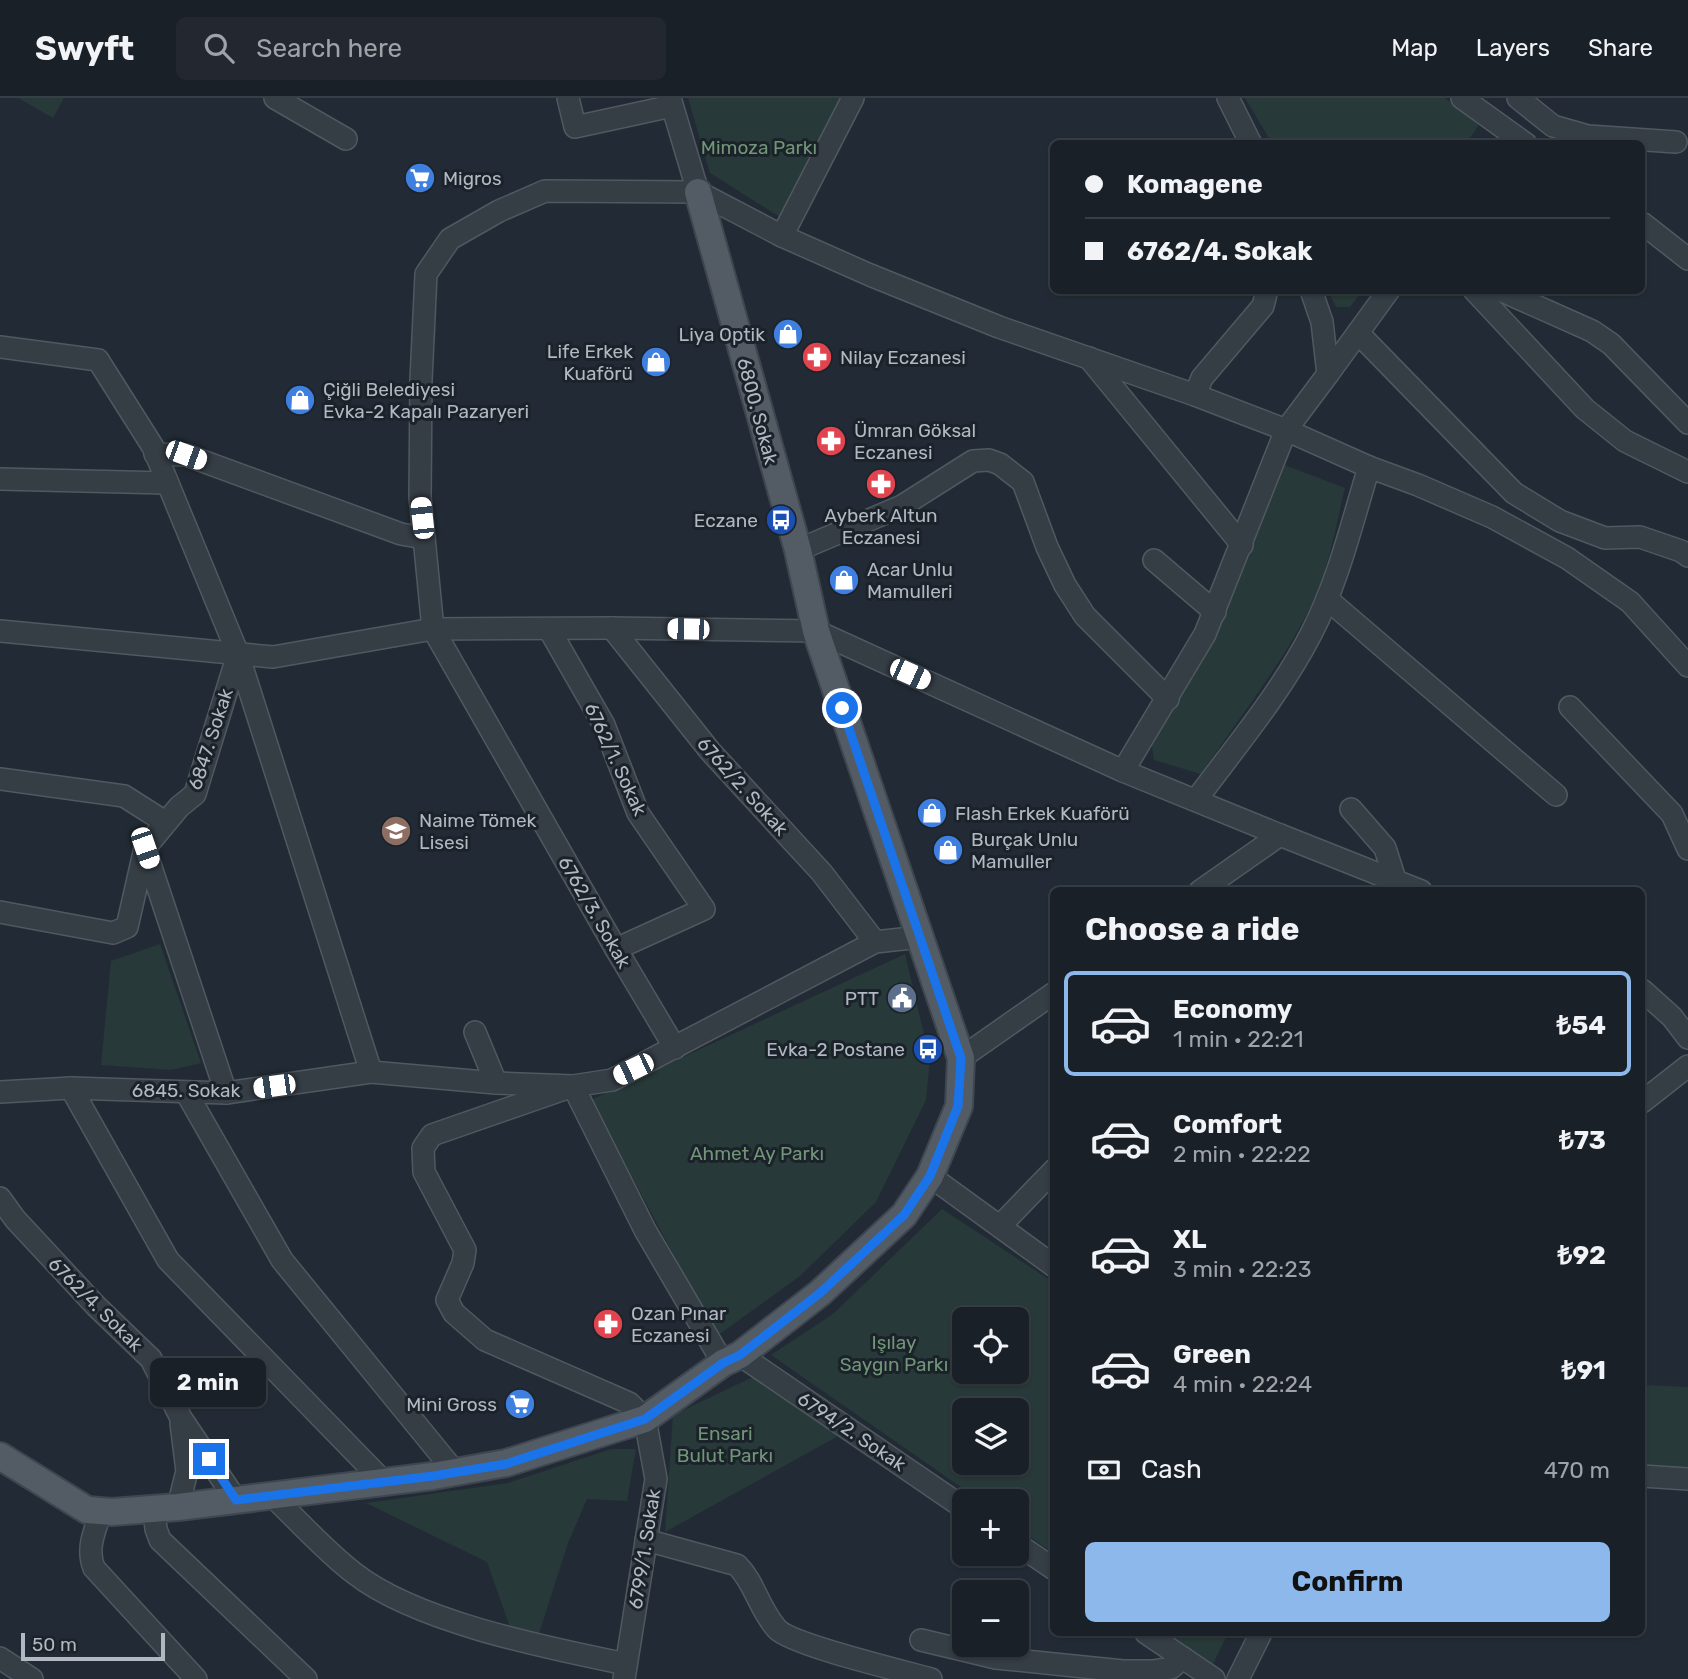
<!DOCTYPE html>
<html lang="en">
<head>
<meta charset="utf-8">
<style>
  body { margin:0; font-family:Rubik,sans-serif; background:#232830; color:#f1f3f6; height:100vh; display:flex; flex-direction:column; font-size:26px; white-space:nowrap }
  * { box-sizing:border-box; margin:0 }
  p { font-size:23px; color:#9fa3a8 }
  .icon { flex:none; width:38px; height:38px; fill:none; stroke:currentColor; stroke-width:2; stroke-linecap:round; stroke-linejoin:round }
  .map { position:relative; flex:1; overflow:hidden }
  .panel { position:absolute; left:1050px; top:789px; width:595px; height:749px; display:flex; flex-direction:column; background:#1a2028; border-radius:10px; box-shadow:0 2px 5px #0004,0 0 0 2px #383e45 }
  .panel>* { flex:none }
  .banner { position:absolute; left:1050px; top:42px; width:595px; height:154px; border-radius:10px; box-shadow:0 2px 5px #0004,0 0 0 2px #383e45; display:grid; align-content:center; height:154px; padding:0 35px; background:#1a2028 }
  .fabs { position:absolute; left:952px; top:1209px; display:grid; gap:14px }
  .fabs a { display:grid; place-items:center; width:77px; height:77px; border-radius:10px; background:#1a2028; box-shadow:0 2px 5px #0004,0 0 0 2px #383e45; font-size:35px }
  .scale { position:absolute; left:21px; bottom:18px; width:144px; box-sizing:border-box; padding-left:7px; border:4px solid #b0b8c2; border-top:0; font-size:19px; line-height:24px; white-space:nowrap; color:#b0b8c2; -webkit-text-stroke:5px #1b222a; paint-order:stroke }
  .end { position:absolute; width:32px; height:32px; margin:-16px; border:9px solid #1a73e8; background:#fff; box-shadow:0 0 0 4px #fff }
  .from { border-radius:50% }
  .bubble { position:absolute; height:49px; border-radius:10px; background:#1a2028; box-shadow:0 2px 5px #0004,0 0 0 2px #383e45; font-size:23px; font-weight:700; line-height:49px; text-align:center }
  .car { position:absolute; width:21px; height:42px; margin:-21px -10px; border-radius:9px; box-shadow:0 0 5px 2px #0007; background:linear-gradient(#fff 24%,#345 0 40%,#fff 0 76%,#345 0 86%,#fff 0) }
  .banner b { display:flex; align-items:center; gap:24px; height:66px; font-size:26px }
  .banner b+b { border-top:2px solid #383e45 }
  .banner i { width:18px; height:18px; background:#f1f3f6 }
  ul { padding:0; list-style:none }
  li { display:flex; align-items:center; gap:21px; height:105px; margin:0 14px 10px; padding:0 21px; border:4px solid transparent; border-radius:10px }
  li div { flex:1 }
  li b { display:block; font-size:26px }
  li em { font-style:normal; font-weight:700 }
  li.active { border-color:#8cb8eb }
  li>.icon { width:63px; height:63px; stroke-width:1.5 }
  h2 { padding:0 35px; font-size:32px; line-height:84px }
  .pay { display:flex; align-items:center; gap:18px; height:77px; padding:0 35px; font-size:26px }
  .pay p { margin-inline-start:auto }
  .primary-button { display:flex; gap:14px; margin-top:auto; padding:14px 35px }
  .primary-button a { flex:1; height:80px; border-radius:10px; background:#8cb8eb; color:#111; font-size:28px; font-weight:700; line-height:80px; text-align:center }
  header { display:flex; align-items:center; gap:42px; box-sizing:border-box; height:98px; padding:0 35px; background:#1a2028; border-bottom:2px solid #383e45 }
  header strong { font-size:33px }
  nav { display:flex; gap:38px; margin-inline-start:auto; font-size:24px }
  .search { width:490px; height:63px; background:#232830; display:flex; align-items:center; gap:18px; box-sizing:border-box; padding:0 24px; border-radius:10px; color:#9fa3a8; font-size:26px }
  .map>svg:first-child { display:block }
  .green { fill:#273938; fill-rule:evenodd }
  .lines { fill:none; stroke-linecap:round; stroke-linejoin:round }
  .minor-casing { stroke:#505860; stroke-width:24 }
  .major-casing { stroke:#3f464f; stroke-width:30 }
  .minor { stroke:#353d45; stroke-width:21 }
  .major { stroke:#535c65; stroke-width:26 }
  .route { stroke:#1a73e8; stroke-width:9 }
  .labels { text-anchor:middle; stroke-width:6; stroke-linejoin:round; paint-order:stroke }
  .park-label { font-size:19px; fill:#719677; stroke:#1b222a }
  .poi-label { font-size:19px; fill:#b0b8c2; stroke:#1b222a; text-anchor:start }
  .street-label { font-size:19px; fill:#b0b8c2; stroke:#1b222a }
</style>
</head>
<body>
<header>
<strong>Swyft</strong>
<div class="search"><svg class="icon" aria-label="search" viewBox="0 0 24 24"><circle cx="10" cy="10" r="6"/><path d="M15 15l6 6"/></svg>Search here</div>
<nav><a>Map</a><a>Layers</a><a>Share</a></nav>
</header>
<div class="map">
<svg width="1688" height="1581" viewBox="0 0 1688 1581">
  <rect width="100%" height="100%" fill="#222b35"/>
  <g class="green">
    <polygon points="18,0 64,0 53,20"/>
    <polygon points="688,0 842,0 780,119 710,75"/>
    <polygon points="1245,0 1445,0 1479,27 1466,45 1272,45"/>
    <polygon points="1328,193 1362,193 1350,209 1336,209"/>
    <path d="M1282,366L1345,390C1335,431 1328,477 1308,514C1280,569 1236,624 1201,676L1154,662L1152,648L1215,541L1253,447Z"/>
    <polygon points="160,846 201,965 171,972 101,967 111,863"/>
    <polygon points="905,856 930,961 926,1002 876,1104 800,1178 717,1238 591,1002"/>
    <path d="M942,1111L1053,1184V1455L1017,1429V1404L981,1403L771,1257L833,1216ZM964,1222H1017V1274H964ZM964,1312H1017V1365H964Z"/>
    <polygon points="755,1278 840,1337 665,1434 673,1317"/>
    <polygon points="1642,1287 1688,1289 1688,1370 1642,1367"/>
    <polygon points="611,1351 636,1351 627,1403 587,1401 568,1445 537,1542 512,1535 487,1464 366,1405 508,1385"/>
    <polygon points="1167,1535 1228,1535 1213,1566"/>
  </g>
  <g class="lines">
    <g class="minor-casing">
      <g id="minor">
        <polyline points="275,0 346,41"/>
        <polyline points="568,0 575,29 672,8"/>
        <polyline points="670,0 698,94"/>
        <polyline points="1228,0 1251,46"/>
        <polyline points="1462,0 1526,46"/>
        <polyline points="1518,0 1553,28 1588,38 1676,44"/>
        <polyline points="1642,125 1688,161"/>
        <polyline points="782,138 853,0"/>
        <polyline points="1474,192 1585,311 1625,343 1688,374"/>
        <polyline points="1500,192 1592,233 1611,246 1688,325"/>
        <polyline points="1358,235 1514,395 1560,423 1605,440 1640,439 1681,453 1688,458"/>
        <polyline points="0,249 98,262 153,349 238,556 371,974"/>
        <polyline points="1089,260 1242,447"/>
        <polyline points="1328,276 1389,192"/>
        <polyline points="1195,297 1202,280 1263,208 1267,192"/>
        <polyline points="155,356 186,357 401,436 424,440"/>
        <polyline points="0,381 166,385"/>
        <polyline points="798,452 902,408 973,363 989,362 1000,366 1023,384 1047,449 1065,487 1085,518 1168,601"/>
        <polyline points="1154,462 1215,514"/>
        <polyline points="1327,501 1556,697"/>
        <polyline points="612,530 710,653 822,775 875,844"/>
        <polyline points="549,531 604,627 638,715 704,811 616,851"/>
        <polyline points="0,533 273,559 433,531 612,530 816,533 1123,673 1280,737"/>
        <polyline points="1570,609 1672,716 1688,751"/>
        <polyline points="1123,673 1205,536 1286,332 1328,276 1322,224 1311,192"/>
        <polyline points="0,681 124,698 165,724"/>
        <path d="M1196,702C1236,648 1280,596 1311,536C1338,484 1352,425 1369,369"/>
        <polyline points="1351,711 1385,750 1398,791"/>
        <polyline points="145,751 226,995"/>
        <polyline points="1200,793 1280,737 1421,793"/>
        <polyline points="0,814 113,835 127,829 145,750 179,709 195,696 238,556"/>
        <polyline points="1642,892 1672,919 1688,940"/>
        <polyline points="475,934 496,985"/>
        <polyline points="675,950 616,851 433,531 420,399 421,282 426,176 450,141 499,113 545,93 698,94 782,138 870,177 999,229 1195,297 1286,332 1369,369 1418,387 1492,419 1567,460 1630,504 1688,568"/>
        <polyline points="961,960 1054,895"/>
        <polyline points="71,990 168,1162 384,1384"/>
        <polyline points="0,994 71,990 226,995 371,974 496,985 573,988 612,982 875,844 920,839"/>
        <polyline points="186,994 282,1162 455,1374"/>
        <polyline points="1642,1004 1688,968"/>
        <polyline points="930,1078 1054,1168"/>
        <polyline points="0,1100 15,1121 96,1208 151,1261 181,1320 236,1402"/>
        <polyline points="1000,1128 1054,1072"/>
        <polyline points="740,1257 964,1410"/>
        <polyline points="1642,1378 1688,1381"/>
        <path d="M272,1398C299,1423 325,1453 354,1475C416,1524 548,1550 626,1566"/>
        <polyline points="178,1409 187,1373 181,1325"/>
        <polyline points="154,1411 156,1431 160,1442 306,1581"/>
        <path d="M101,1413C95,1433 86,1450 94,1470L196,1581"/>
        <path d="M646,1442L737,1467C755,1485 759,1511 777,1531C792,1547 903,1573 931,1581"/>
        <polyline points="1017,1446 1054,1471"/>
        <polyline points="1146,1535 1214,1581"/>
        <polyline points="921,1542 996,1560 1123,1573 1153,1573 1171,1570 1183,1560"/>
        <polyline points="0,1560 32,1581"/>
        <polyline points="624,1581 656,1381 645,1321 629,1305 485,1242 454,1215 447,1202 463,1165 465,1152 424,1074 423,1050 432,1037 573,988 645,1132 723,1265"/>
        <polyline points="1238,1581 1261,1535"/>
      </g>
    </g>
    <g class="major-casing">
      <polyline id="major" points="0,1358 87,1412 112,1414 178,1409 433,1378 506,1365 645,1321 723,1265 740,1257 820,1195 904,1117 930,1078 959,1008 961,960 816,533 798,452 698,94"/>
    </g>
    <use href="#minor" class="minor"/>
    <use href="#major" class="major"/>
  </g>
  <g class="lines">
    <polyline class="route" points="209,1361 236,1402 433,1378 506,1366 645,1321 723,1265 740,1257 820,1195 904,1117 930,1078 958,1008 961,960 842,610"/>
  </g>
  <defs>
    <g id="supermarket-disc" transform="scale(1.575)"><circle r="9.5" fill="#3f7fe0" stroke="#1b222a"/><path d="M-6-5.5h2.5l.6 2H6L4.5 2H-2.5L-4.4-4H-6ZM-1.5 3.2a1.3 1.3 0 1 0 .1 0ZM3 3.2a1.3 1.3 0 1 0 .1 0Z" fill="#fff"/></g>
    <g id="shop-disc" transform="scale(1.575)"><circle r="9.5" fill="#3f7fe0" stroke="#1b222a"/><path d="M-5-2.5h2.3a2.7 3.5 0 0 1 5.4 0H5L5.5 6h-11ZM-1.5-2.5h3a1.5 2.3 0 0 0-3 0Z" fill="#fff"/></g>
    <g id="pharmacy-disc" transform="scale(1.575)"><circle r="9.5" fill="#e0444e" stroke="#1b222a"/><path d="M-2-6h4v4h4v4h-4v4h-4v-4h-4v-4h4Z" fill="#fff"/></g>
    <g id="bus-disc" transform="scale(1.575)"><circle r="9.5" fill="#1a4fb4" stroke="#1b222a"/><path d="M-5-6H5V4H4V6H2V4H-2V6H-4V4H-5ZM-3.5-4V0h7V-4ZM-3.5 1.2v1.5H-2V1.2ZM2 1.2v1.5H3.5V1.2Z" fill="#fff"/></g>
    <g id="school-disc" transform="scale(1.575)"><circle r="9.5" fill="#8d6e63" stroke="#1b222a"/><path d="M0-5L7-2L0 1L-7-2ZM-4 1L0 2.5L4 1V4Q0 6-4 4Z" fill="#fff"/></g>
    <g id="civic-disc" transform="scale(1.575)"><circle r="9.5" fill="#5c6f8a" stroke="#1b222a"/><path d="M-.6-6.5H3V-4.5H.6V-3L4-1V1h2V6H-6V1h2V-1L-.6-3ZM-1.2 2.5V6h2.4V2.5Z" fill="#fff"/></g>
  </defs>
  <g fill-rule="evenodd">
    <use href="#supermarket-disc" x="420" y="80"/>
    <use href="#shop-disc" x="788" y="236"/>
    <use href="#pharmacy-disc" x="817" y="259"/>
    <use href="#shop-disc" x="656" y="264"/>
    <use href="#shop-disc" x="300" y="302"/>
    <use href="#pharmacy-disc" x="831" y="343"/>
    <use href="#pharmacy-disc" x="881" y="386"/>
    <use href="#bus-disc" x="781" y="422"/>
    <use href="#shop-disc" x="844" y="482"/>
    <use href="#shop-disc" x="932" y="715"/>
    <use href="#school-disc" x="396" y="733"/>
    <use href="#shop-disc" x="948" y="752"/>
    <use href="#civic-disc" x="902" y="900"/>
    <use href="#bus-disc" x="928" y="951"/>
    <use href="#pharmacy-disc" x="608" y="1226"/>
    <use href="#supermarket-disc" x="520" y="1306"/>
  </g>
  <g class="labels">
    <g class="park-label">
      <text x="759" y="56">Mimoza Parkı</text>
      <text x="757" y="1062">Ahmet Ay Parkı</text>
      <text x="894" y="1251">Işılay<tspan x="894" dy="22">Saygın Parkı</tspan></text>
      <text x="725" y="1342">Ensari<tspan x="725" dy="22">Bulut Parkı</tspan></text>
    </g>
    <g class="poi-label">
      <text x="443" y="87">Migros</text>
      <text x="765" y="243" text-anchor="end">Liya Optik</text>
      <text x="633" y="260" text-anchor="end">Life Erkek<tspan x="633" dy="22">Kuaförü</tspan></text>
      <text x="840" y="266">Nilay Eczanesi</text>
      <text x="323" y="298">Çiğli Belediyesi<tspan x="323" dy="22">Evka-2 Kapalı Pazaryeri</tspan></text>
      <text x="854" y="339">Ümran Göksal<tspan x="854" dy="22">Eczanesi</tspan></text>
      <text x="881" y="424" text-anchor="middle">Ayberk Altun<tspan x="881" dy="22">Eczanesi</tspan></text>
      <text x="758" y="429" text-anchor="end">Eczane</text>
      <text x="867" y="478">Acar Unlu<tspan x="867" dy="22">Mamulleri</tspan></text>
      <text x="955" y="722">Flash Erkek Kuaförü</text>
      <text x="419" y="729">Naime Tömek<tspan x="419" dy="22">Lisesi</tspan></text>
      <text x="971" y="748">Burçak Unlu<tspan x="971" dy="22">Mamuller</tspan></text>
      <text x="879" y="907" text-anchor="end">PTT</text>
      <text x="905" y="958" text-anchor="end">Evka-2 Postane</text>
      <text x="631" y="1222">Ozan Pınar<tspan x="631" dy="22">Eczanesi</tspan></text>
      <text x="497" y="1313" text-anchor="end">Mini Gross</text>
    </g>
    <g class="street-label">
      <text transform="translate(758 313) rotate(75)" y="7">6800. Sokak</text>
      <text transform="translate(210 641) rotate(-72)" y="7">6847. Sokak</text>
      <text transform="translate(616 661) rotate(65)" y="7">6762/1. Sokak</text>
      <text transform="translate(743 688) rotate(48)" y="7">6762/2. Sokak</text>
      <text transform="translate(595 814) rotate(60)" y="7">6762/3. Sokak</text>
      <text x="186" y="999">6845. Sokak</text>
      <text transform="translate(96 1206) rotate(45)" y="7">6762/4. Sokak</text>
      <text transform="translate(852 1333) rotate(34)" y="7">6794/2. Sokak</text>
      <text transform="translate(644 1451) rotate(-81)" y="7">6799/1. Sokak</text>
    </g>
  </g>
</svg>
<div class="fabs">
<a><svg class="icon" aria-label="locate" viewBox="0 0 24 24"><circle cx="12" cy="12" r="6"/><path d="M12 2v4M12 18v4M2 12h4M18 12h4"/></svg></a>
<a><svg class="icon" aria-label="layers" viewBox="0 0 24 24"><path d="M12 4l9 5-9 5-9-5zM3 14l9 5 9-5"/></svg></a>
<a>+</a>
<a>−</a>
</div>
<div class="scale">50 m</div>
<i class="end from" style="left:842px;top:610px"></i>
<i class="end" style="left:209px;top:1361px"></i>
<div class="bubble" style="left:150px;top:1260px;width:116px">2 min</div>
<i class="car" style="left:186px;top:357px;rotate:110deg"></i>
<i class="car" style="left:422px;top:420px;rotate:354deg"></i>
<i class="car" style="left:688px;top:531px;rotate:271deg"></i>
<i class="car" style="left:910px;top:576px;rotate:114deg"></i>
<i class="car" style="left:145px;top:750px;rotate:161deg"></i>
<i class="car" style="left:633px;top:971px;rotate:244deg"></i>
<i class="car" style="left:274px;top:988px;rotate:262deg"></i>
<div class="banner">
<b><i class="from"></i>Komagene</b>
<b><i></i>6762/4. Sokak</b>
</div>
<section class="panel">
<h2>Choose a ride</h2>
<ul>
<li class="active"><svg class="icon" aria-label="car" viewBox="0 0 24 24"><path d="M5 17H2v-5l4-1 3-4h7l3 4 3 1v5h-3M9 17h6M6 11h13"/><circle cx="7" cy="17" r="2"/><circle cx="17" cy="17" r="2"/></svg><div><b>Economy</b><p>1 min · 22:21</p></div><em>₺54</em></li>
<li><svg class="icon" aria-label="car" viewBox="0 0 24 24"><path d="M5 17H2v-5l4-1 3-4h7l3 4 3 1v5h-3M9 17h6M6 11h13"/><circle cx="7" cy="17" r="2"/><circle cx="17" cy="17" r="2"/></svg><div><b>Comfort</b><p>2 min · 22:22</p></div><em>₺73</em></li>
<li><svg class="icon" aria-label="car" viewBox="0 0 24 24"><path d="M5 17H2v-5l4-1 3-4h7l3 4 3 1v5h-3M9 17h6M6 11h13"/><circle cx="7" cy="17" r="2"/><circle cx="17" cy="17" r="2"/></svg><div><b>XL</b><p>3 min · 22:23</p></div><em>₺92</em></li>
<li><svg class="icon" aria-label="car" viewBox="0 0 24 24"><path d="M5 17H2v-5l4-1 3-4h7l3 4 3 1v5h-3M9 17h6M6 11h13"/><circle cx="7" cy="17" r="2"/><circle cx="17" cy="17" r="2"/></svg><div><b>Green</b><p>4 min · 22:24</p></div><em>₺91</em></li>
</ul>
<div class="pay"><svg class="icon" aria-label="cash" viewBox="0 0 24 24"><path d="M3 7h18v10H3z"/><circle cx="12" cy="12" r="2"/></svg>Cash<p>470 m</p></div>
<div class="primary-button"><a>Confirm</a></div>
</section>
</div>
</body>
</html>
